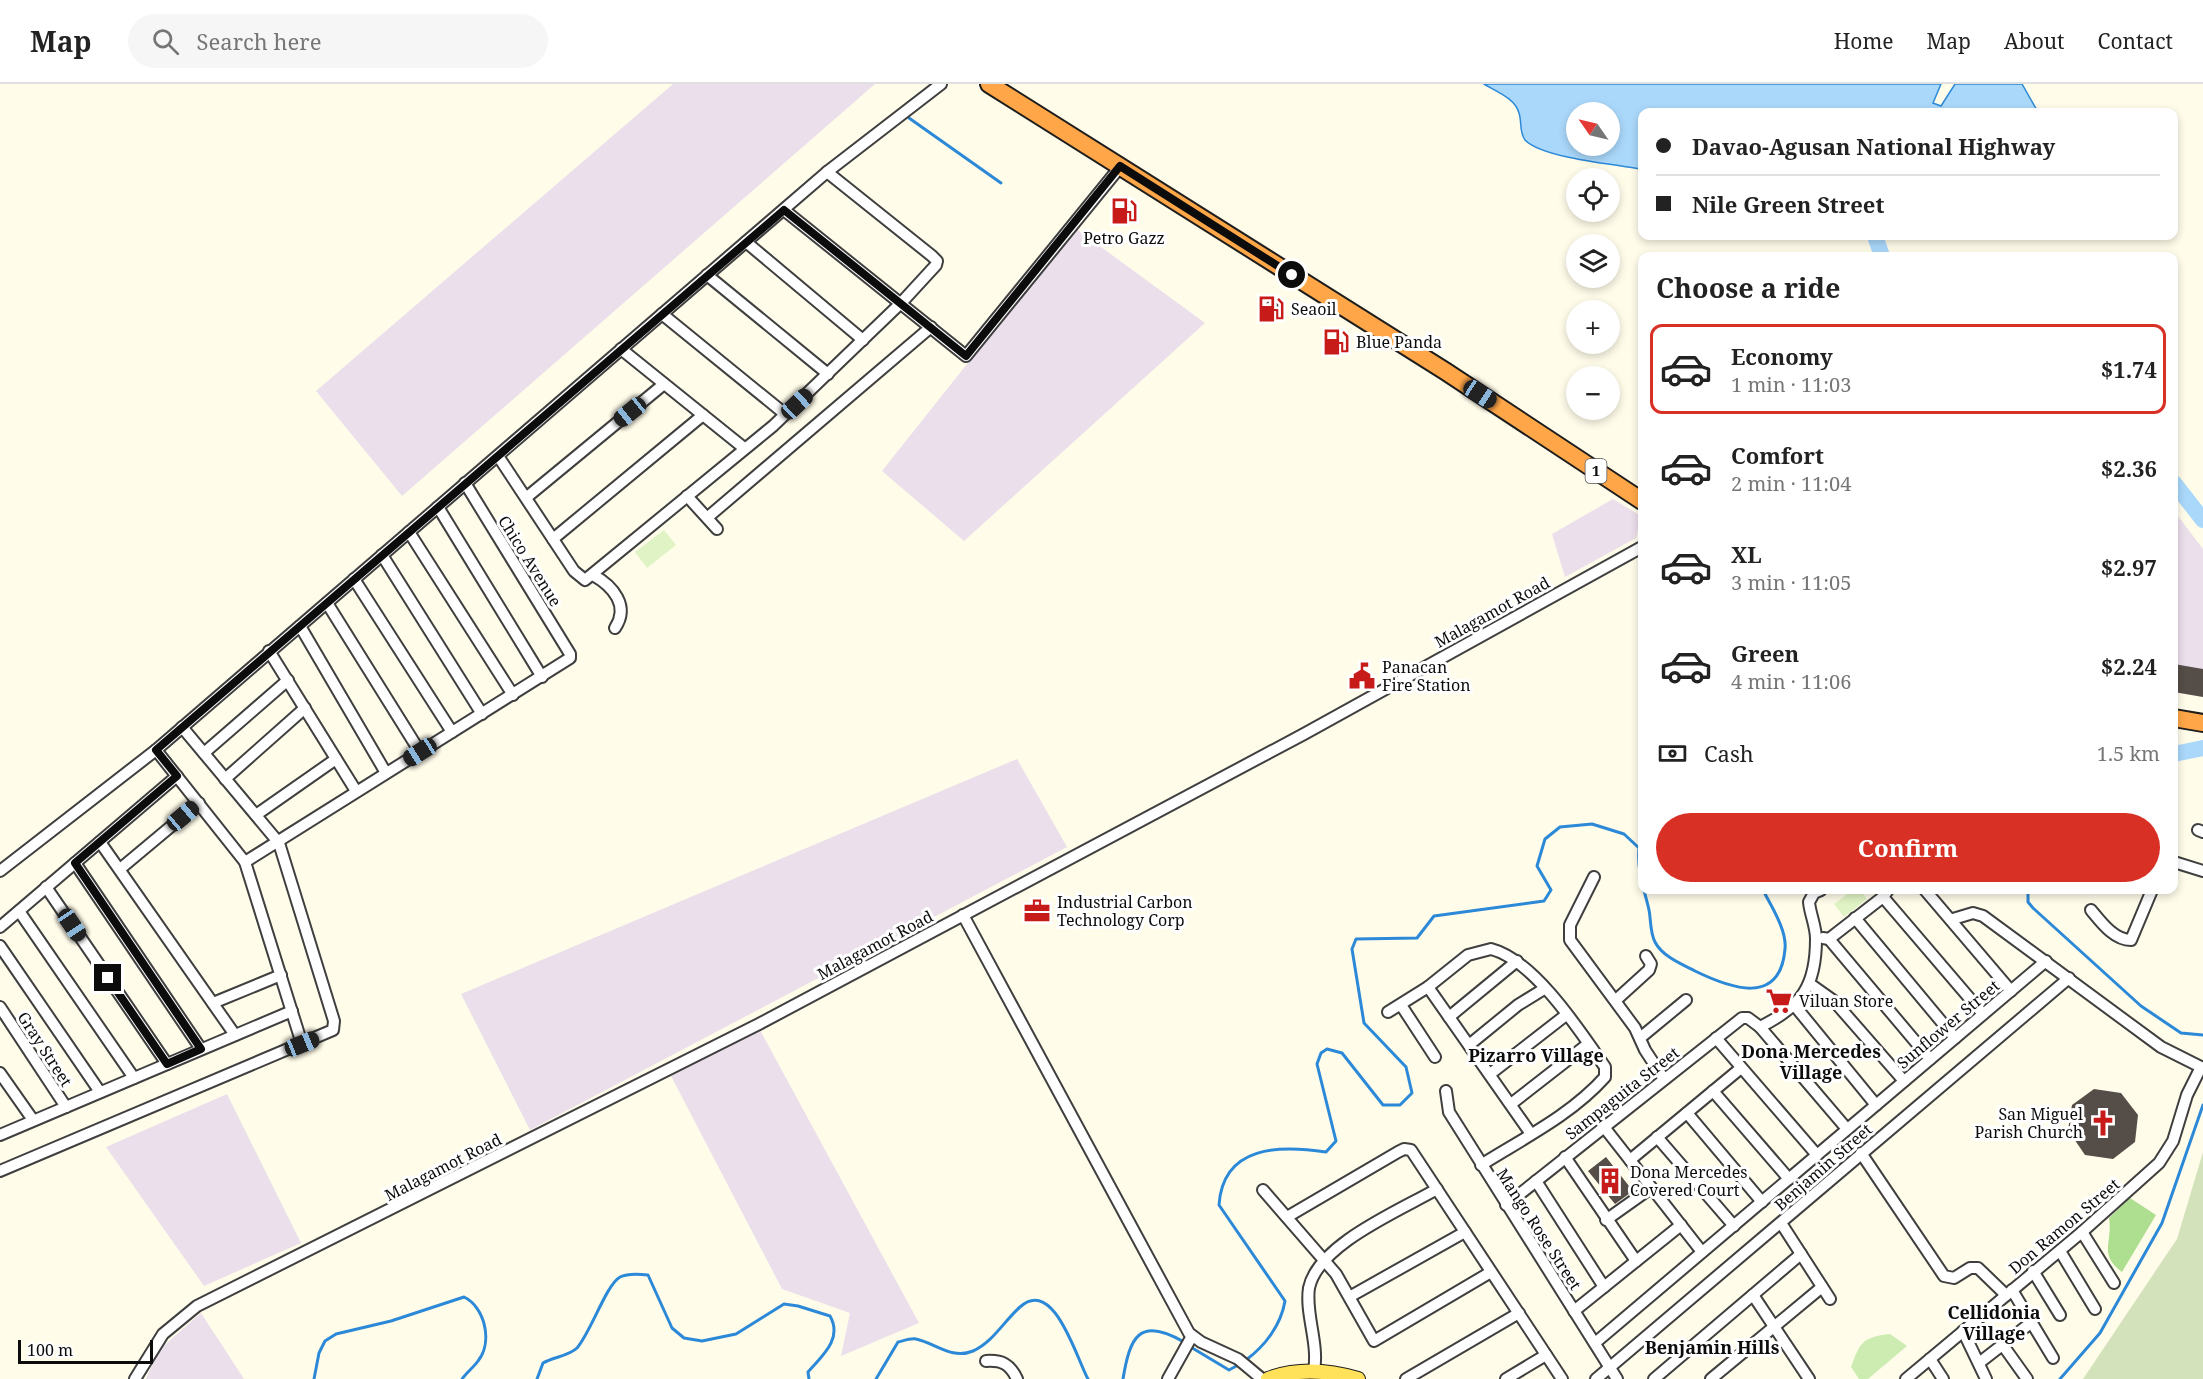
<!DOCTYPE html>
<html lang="en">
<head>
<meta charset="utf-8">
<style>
  body { margin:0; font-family:"Noto Serif",serif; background:#f6f6f6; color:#222; height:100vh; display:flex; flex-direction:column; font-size:22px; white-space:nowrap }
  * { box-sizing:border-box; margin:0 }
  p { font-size:20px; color:#767676 }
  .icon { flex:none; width:33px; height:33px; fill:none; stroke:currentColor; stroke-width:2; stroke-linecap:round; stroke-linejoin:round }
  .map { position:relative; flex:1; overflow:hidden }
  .details { position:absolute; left:1638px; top:168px; width:540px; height:642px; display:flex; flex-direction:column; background:#fff; border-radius:12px; box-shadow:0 3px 9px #0003 }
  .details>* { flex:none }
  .hud { position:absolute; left:1638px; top:24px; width:540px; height:132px; border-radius:12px; box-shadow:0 3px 9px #0003; display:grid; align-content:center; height:132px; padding:0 18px; background:#fff }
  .needle { width:39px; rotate:304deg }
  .tools { position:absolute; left:1566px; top:18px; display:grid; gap:12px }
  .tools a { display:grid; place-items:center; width:54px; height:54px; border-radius:50%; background:#fff; box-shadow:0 3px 9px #0003; font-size:30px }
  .scale { position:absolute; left:18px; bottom:15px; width:135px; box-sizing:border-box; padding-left:6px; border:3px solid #0c0c0c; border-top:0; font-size:16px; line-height:21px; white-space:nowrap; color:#0c0c0c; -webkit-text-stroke:4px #fff; paint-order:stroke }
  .end { position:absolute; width:27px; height:27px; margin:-14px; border:8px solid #0c0c0c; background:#fff; box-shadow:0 0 0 3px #fff }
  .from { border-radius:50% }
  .car { position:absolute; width:18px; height:36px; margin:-18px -9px; border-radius:8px; box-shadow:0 0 4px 2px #0007; background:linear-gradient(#222 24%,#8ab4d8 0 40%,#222 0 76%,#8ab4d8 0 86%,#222 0) }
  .hud b { display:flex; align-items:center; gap:21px; height:57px; font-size:22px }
  .hud b+b { border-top:2px solid #e0e0e0 }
  .hud i { width:15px; height:15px; background:#222 }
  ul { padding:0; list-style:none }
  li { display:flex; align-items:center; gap:18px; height:90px; margin:0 12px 9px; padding:0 6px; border:3px solid transparent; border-radius:12px }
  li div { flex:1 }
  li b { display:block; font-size:22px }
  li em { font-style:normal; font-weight:700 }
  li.current { border-color:#d93025 }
  li>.icon { width:54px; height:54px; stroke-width:1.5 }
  h2 { padding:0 18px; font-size:27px; line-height:72px }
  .pay { display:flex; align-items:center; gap:15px; height:66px; padding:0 18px; font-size:22px }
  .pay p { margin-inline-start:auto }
  .button { display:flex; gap:12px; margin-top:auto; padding:12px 18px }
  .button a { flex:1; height:69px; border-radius:36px; background:#d93025; color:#fff; font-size:24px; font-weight:700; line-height:69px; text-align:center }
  header { display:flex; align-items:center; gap:36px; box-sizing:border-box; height:84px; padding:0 30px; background:#fff; border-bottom:2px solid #e0e0e0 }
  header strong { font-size:28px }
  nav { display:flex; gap:33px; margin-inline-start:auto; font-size:21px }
  .search { width:420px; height:54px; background:#f6f6f6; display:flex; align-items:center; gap:15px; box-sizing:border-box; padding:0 21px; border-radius:33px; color:#767676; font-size:22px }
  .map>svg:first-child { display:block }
  .industrial { fill:#ebdfec }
  .green { fill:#ccecb1 }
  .forest { fill:#aede8f }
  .cemetery { fill:#d3e2ba }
  .pitch { fill:#e0f3c4 }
  .water { fill:#aad8fb; stroke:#2b89d8; stroke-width:1.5; fill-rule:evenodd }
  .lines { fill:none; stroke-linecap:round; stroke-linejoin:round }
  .stream { stroke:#2b89d8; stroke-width:3 }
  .river { stroke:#aad8fb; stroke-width:16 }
  .building { fill:#554d47 }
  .minor-casing { stroke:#3f3f3f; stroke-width:14 }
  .major-casing { stroke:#1d1d1d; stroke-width:16 }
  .highway-casing { stroke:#1d1d1d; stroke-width:20 }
  .minor { stroke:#fff; stroke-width:10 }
  .major { stroke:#ffe15a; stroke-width:14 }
  .highway { stroke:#ffa748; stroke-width:16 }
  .route { stroke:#0c0c0c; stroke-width:8 }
  .labels { text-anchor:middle; stroke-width:6; stroke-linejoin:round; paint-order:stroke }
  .shield { fill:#fff; stroke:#555; stroke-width:1.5 }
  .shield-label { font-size:15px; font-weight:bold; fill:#0c0c0c }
  .poi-label { font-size:16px; fill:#0c0c0c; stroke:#fff; text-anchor:start }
  .street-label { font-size:16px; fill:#0c0c0c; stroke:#fff }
  .neighbourhood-label { font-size:18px; font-weight:bold; fill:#0c0c0c; stroke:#fff }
</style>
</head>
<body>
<header>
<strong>Map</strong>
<div class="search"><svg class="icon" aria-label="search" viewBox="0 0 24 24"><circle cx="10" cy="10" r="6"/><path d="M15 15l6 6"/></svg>Search here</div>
<nav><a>Home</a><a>Map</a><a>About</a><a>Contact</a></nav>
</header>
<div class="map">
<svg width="2203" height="1295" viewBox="0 0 2203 1295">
  <rect width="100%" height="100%" fill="#fffcea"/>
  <g class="industrial">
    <polygon points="673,0 875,0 402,412 316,307"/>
    <polygon points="1075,144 1205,239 964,457 882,387"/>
    <polygon points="1613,415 1641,432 1636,454 1565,493 1552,450"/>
    <polygon points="2174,427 2203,465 2203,613 2174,608"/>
    <polygon points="1017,675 1067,763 530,1046 461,910"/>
    <polygon points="760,946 919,1239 841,1272 850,1229 782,1205 671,992"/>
    <polygon points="227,1010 301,1159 204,1202 106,1063"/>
    <polygon points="201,1229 244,1295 146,1295 159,1266"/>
  </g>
  <path class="green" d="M1890,1250L1907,1262L1868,1295H1859L1851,1283C1860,1258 1863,1253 1890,1250Z"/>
  <path class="forest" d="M2130,1114L2156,1131L2122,1188C2098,1170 2113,1159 2109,1134Z"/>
  <polygon class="cemetery" points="2203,1068 2203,1295 2083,1295 2177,1155"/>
  <g class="pitch">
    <polygon points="664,446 676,461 647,484 635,468"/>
    <polygon points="1853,806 1860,806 1867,815 1844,833 1834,820"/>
  </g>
  <path class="water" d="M1484,0H1941L1933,19L1941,22L1955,0H2022L2038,28H1642V85C1617,81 1542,74 1525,56C1519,48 1522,38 1519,29C1515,14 1495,7 1484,0ZM1576,28H1610V62H1576Z"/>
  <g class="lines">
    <g class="stream">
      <polyline points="909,34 1001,99"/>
      <polyline points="2013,806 2026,806"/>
      <polyline points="2028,806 2028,818 2033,824 2141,922 2181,949 2203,951"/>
      <polyline points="1189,1262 1229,1286 1240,1280"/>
      <path d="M1246,1276C1265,1262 1281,1241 1285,1217L1219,1121C1223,1061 1280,1061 1326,1068L1336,1057L1317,980L1321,969L1327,965L1342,969L1383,1021H1400L1412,1009L1406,983L1364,939L1352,865L1356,855L1417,854L1434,832L1544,817L1551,806L1537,782L1545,755L1560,743L1592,740L1624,750L1639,764C1637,788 1644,804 1649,826C1651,836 1650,849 1655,858C1662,872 1681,880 1695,887C1730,904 1780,923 1785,865C1787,846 1771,822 1763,806"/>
      <path d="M314,1295L319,1269L325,1257L336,1250L391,1237L464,1213C485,1223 493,1258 478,1277C473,1284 467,1288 462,1295"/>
      <path d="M537,1295L543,1279C553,1273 569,1272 577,1264C591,1248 606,1201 620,1193C628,1189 639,1190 648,1191L672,1244L684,1254L702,1257L736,1250L784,1220L798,1222L830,1232C843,1255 822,1272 808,1288L809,1295"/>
      <path d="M876,1295L898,1258C903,1257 910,1254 916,1255C935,1259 952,1276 973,1267C993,1258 1004,1237 1020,1223C1054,1192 1077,1276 1088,1295"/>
      <path d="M1123,1295C1130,1253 1139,1232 1184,1258"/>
      <polyline points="2060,1295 2100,1249 2162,1139 2203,1021"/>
    </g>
    <g class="river">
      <polyline points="1875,152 1882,172"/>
      <polyline points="2174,399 2203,436"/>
      <polyline points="2174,670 2203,664"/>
    </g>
  </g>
  <g class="building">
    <polygon points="1270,213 1281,220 1271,237 1260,230"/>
    <polygon points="2174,580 2203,585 2203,613 2174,608"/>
    <polygon points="2094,1005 2121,1009 2138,1031 2135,1058 2113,1075 2085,1071 2068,1046 2072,1021"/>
    <polygon points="1606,1073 1633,1107 1615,1120 1588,1087"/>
  </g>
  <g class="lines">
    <g class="minor-casing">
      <g id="minor">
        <polyline points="784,126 966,272 1120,83"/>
        <polyline points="746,158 863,256"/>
        <polyline points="707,191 828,290"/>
        <polyline points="662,230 785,330"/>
        <polyline points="621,265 744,364"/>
        <polyline points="498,372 574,487 585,496 773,342 902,218 936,181 937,177 932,172 827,88"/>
        <polyline points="687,412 717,445"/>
        <polyline points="527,413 664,300"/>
        <polyline points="438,423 542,593"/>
        <polyline points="708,433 931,243"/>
        <polyline points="409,448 513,611"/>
        <polyline points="553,455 703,331"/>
        <polyline points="382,471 482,630"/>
        <path d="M593,491C613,502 630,522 615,544"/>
        <polyline points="354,495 452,648"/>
        <polyline points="327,519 420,668"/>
        <polyline points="300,542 386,689"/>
        <polyline points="269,567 356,707"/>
        <polyline points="156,666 245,778 302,960"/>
        <polyline points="204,669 288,596"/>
        <polyline points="225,695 305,624"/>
        <polyline points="256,731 336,675"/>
        <polyline points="2198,746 2203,748"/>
        <polyline points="100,758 235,951"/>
        <polyline points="245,778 570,574 570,570 465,399"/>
        <polyline points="2174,778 2203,787"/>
        <polyline points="75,779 201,965"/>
        <polyline points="120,785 199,719"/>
        <polyline points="0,787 156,666 827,88 941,0"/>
        <polyline points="1594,793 1570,841 1570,856 1635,944 1645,966 1664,995"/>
        <polyline points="46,803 167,980"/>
        <polyline points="1925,806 2011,907"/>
        <polyline points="1883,813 1983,930"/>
        <path d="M2091,826C2101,838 2114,856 2131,856L2152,806"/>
        <polyline points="19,827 134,994"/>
        <polyline points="963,831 1189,1249 1201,1258 1238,1275 1262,1295"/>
        <polyline points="1855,834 1955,954"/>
        <polyline points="1953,835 1973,829 1983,832 2161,963 2203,984"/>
        <polyline points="0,843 177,692"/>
        <polyline points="1823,854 1829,855 1883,813 1888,806"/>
        <polyline points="1829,855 1930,975"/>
        <polyline points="0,862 100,1008"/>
        <polyline points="1810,900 1834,917 1904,997"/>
        <polyline points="1428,903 1531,1050"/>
        <polyline points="1616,916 1649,886 1651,880 1646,872"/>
        <polyline points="213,919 281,891"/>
        <polyline points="1401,921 1435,973"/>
        <polyline points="1795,922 1876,1021"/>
        <polyline points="0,923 66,1023"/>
        <path d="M1388,928L1428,903L1468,871L1491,865C1534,876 1580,947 1605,983V993C1571,1031 1524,1054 1481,1081"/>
        <polyline points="1449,933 1517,877"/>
        <path d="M1760,943C1802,922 1816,902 1816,855C1816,842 1810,830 1809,818L1814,809L1821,806"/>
        <polyline points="1640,954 1686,916"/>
        <polyline points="1716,954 1817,1071"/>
        <polyline points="1469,961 1518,921 1544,905"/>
        <polyline points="0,989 33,1036"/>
        <polyline points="1490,990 1566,931"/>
        <polyline points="1446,1007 1449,1028 1617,1295"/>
        <polyline points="1713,1007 1789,1095"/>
        <polyline points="1511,1020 1588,960"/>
        <polyline points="1687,1029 1762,1118"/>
        <polyline points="1604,1043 1702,1168"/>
        <polyline points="0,1051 292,927"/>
        <polyline points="1657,1053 1734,1142"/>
        <polyline points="1861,1069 1944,1192 1954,1194 1970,1184 1978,1184 2006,1211"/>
        <polyline points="1565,1073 1636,1177"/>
        <polyline points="1630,1076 1741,984"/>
        <polyline points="0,1087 333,946 334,937 279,759 182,643"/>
        <polyline points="1536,1097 1604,1203"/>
        <polyline points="1263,1106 1336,1190 1374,1257 1491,1188"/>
        <polyline points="1506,1121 1742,934 1748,934 1760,943 1847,1045"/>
        <polyline points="1287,1133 1398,1068 1404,1065 1411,1066 1562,1295"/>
        <polyline points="1606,1136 1651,1104"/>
        <polyline points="1781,1139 1830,1215"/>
        <polyline points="2082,1148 2114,1199"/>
        <polyline points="2060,1167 2095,1225"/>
        <polyline points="2033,1187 2060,1231"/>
        <polyline points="2012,1206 2053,1274"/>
        <polyline points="1753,1211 1809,1295"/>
        <polyline points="1351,1212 1465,1148"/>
        <polyline points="1574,1227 1681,1141"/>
        <polyline points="1963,1247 1986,1295"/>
        <polyline points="1595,1259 2046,877"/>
        <polyline points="2002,1260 2027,1295"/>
        <polyline points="1930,1275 1943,1295"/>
        <path d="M986,1277C1002,1276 1010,1280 1017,1295"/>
        <polyline points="1979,1279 2032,1238"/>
        <path d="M1314,1287C1319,1259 1305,1230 1309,1204C1318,1160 1401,1126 1437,1105"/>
        <polyline points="135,1295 163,1250 197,1222 759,940 1304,650 1642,463"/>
        <polyline points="1168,1295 1192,1252"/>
        <polyline points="1406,1295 1519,1229"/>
        <polyline points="1506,1295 1546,1271"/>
        <polyline points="1596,1295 2069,894"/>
        <polyline points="1654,1295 1801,1170"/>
        <polyline points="1711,1295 1822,1203"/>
        <polyline points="1906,1295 2082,1148 2159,1079 2173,1057 2187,1011 2201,983"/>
      </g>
    </g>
    <g class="major-casing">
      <path id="major" d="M1268,1295C1297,1284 1328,1286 1358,1295"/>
    </g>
    <g class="highway-casing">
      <g id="highway">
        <polyline points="989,0 1445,287 1642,417"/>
        <polyline points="2174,634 2203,639"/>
      </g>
    </g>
    <use href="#minor" class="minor"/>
    <use href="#major" class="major"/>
    <use href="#highway" class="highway"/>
  </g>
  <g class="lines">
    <polyline class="route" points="108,894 167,980 201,965 75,779 177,692 156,666 784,126 966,272 1120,82 1292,191"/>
  </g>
  <defs>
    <g id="fuel-bare" transform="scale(2.07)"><path d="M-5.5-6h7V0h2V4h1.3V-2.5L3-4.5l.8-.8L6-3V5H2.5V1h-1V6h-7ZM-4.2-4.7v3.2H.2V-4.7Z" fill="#c71b19" stroke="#fff" stroke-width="2.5" paint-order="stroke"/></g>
    <g id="civic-bare" transform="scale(2.07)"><path d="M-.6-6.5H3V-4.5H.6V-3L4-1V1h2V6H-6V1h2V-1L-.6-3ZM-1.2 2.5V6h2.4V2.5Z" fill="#c71b19" stroke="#fff" stroke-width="2.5" paint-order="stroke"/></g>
    <g id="office-bare" transform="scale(2.07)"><path d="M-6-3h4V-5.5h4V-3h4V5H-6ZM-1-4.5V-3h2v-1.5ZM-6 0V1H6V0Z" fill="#c71b19" stroke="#fff" stroke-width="2.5" paint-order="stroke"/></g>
    <g id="supermarket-bare" transform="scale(2.07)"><path d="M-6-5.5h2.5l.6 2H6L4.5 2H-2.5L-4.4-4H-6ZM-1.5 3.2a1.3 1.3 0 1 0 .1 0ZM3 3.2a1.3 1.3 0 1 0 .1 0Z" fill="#c71b19" stroke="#fff" stroke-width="2.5" paint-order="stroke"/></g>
    <g id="church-bare" transform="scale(2.07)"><path d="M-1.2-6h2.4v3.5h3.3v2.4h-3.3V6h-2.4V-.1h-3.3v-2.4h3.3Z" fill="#c71b19" stroke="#fff" stroke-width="2.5" paint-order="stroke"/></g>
    <g id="building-bare" transform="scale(2.07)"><path d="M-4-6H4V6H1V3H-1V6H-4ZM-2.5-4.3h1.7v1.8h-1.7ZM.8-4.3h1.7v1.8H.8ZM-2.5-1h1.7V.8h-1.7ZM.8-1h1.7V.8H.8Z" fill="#c71b19" stroke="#fff" stroke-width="2.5" paint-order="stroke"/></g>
  </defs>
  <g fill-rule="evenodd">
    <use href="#fuel-bare" x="1124" y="127"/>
    <use href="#fuel-bare" x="1271" y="225"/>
    <use href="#fuel-bare" x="1336" y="258"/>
    <use href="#civic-bare" x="1362" y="592"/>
    <use href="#office-bare" x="1037" y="827"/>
    <use href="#supermarket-bare" x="1779" y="917"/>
    <use href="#church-bare" x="2103" y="1039"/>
    <use href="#building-bare" x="1610" y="1097"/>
  </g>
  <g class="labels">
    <rect class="shield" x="1585.5" y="375" width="21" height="24" rx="4.5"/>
    <g class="shield-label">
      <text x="1596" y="392">1</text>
    </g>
    <g class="poi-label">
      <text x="1124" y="160" text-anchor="middle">Petro Gazz</text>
      <text x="1291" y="231">Seaoil</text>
      <text x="1356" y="264">Blue Panda</text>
      <text x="1382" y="589">Panacan<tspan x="1382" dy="18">Fire Station</tspan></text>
      <text x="1057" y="824">Industrial Carbon<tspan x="1057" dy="18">Technology Corp</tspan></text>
      <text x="1799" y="923">Viluan Store</text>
      <text x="2083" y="1036" text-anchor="end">San Miguel<tspan x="2083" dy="18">Parish Church</tspan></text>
      <text x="1630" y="1094">Dona Mercedes<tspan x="1630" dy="18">Covered Court</tspan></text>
    </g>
    <g class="street-label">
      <text transform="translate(530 477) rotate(58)" y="6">Chico Avenue</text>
      <text transform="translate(1492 528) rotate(-29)" y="6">Malagamot Road</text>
      <text transform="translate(875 861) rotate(-28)" y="6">Malagamot Road</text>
      <text transform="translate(1948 940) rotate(-40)" y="6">Sunflower Street</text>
      <text transform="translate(45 965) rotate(57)" y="6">Gray Street</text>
      <text transform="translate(1622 1009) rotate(-38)" y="6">Sampaguita Street</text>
      <text transform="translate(443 1083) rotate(-27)" y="6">Malagamot Road</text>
      <text transform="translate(1823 1083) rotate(-41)" y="6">Benjamin Street</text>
      <text transform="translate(2064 1142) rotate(-40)" y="6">Don Ramon Street</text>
      <text transform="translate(1539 1145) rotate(57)" y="6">Mango Rose Street</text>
    </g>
    <g class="neighbourhood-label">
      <text x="1811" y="974">Dona Mercedes<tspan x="1811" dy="21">Village</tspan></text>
      <text x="1536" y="978">Pizarro Village</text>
      <text x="1994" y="1235">Cellidonia<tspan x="1994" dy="21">Village</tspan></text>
      <text x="1712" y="1270">Benjamin Hills</text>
    </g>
  </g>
</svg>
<div class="tools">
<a><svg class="needle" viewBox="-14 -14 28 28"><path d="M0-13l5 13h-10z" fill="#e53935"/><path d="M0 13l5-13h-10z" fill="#767676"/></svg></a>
<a><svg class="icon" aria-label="locate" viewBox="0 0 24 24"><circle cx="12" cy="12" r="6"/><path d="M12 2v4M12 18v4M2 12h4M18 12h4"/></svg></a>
<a><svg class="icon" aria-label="layers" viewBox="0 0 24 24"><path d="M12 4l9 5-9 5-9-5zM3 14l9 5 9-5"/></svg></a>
<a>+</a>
<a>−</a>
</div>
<div class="scale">100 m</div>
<i class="end from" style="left:1292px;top:191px"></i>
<i class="end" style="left:108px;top:894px"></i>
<i class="car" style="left:1480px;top:310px;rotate:123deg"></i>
<i class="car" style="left:797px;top:320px;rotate:47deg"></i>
<i class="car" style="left:630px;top:328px;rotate:231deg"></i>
<i class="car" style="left:420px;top:668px;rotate:238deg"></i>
<i class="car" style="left:183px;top:732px;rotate:50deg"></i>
<i class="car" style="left:72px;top:841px;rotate:146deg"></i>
<i class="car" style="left:302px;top:960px;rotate:68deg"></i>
<div class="hud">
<b><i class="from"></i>Davao-Agusan National Highway</b>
<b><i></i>Nile Green Street</b>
</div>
<section class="details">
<h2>Choose a ride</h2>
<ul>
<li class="current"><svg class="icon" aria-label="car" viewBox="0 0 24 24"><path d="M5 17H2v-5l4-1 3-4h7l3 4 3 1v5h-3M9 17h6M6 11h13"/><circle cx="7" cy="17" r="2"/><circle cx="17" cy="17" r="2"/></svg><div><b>Economy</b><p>1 min · 11:03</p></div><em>$1.74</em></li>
<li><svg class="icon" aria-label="car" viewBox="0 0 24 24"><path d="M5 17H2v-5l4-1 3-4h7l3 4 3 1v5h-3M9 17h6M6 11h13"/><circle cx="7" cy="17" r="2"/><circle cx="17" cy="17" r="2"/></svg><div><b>Comfort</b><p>2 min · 11:04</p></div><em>$2.36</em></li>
<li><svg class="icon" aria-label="car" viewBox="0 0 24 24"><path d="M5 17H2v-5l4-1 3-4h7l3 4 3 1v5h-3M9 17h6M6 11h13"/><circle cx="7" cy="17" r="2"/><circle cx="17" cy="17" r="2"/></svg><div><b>XL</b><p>3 min · 11:05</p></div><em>$2.97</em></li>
<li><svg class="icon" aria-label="car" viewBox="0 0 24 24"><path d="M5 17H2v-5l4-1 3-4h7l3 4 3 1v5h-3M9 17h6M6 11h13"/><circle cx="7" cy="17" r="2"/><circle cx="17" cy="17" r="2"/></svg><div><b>Green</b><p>4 min · 11:06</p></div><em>$2.24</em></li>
</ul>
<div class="pay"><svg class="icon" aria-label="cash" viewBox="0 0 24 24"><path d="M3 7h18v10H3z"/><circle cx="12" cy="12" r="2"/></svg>Cash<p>1.5 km</p></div>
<div class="button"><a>Confirm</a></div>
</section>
</div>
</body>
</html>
